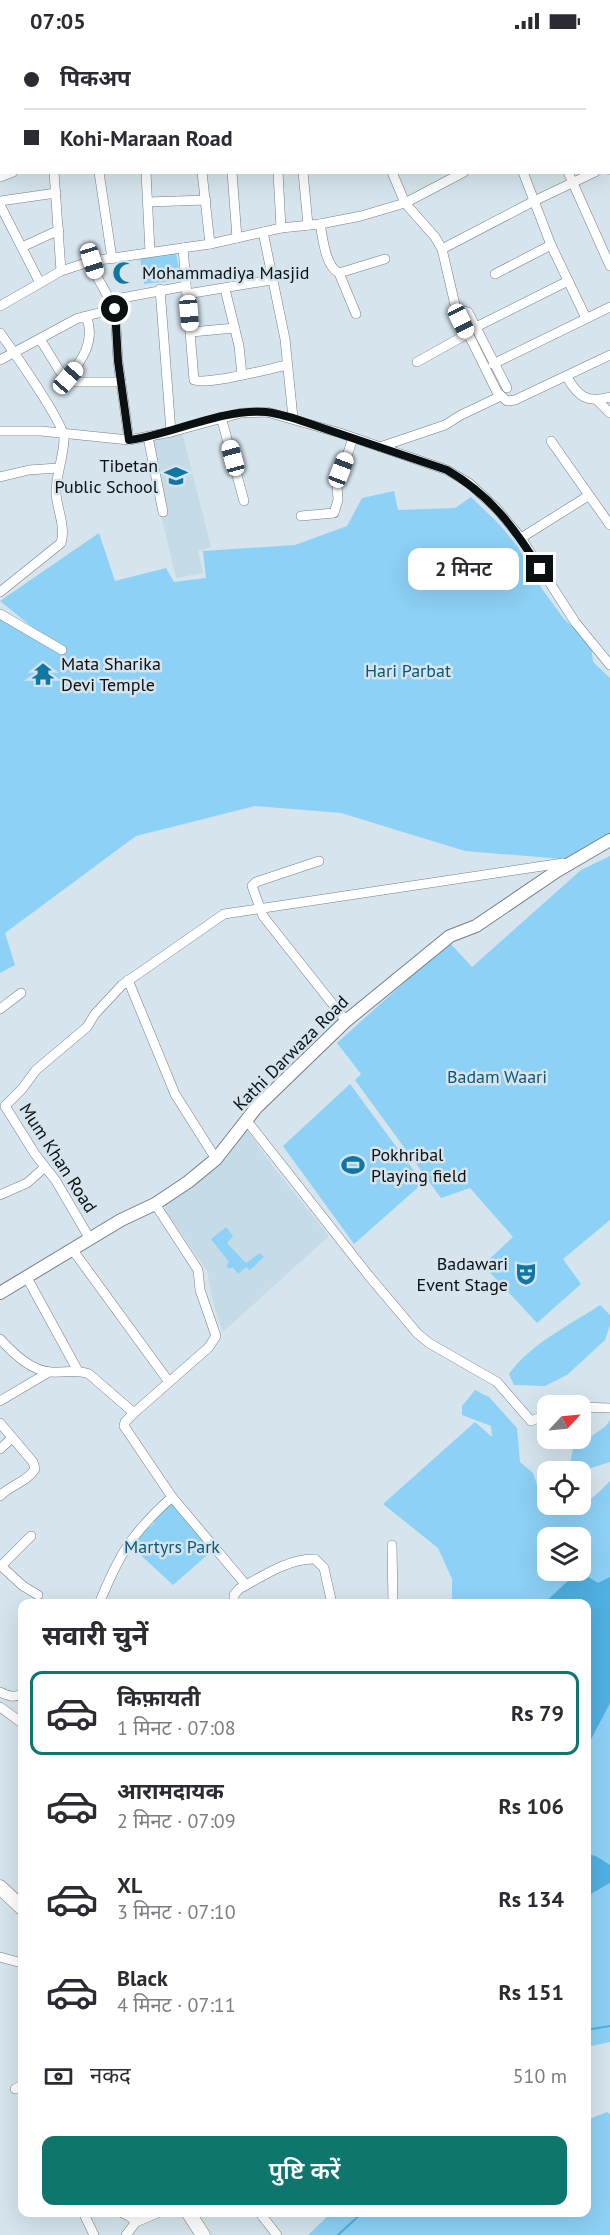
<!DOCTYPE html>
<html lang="hi">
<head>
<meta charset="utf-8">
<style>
  body { margin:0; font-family:"PT Sans","Noto Sans Devanagari",sans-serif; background:#f2f2f3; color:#2b2b33; height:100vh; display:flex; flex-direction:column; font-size:22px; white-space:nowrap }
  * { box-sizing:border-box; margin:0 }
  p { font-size:20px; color:#7c7c81 }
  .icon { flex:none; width:33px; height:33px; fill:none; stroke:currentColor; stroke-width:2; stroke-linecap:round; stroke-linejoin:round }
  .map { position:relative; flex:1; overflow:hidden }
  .panel { position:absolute; left:18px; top:1557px; width:573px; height:618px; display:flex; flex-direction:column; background:#fff; border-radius:12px; box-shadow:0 6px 24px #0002 }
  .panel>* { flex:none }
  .top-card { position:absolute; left:0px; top:0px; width:610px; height:132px; box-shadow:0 6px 24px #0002; display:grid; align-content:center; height:132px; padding:0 24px; background:#fff }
  .needle { width:39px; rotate:64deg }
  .fabs { position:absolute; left:537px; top:1353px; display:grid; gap:12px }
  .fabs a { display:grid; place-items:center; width:54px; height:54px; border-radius:12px; background:#fff; box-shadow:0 6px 24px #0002; font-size:30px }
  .end { position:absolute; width:27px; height:27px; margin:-14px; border:8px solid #0b1012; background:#fff; box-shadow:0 0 0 3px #fff }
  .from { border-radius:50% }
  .bubble { position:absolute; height:42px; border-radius:12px; background:#fff; box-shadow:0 6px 24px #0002; font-size:20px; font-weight:600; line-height:42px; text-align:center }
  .car { position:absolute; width:18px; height:36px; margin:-18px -9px; border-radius:8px; box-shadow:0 0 4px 2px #0007; background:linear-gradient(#fff 24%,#345 0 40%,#fff 0 76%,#345 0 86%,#fff 0) }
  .top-card b { display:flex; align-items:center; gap:21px; height:57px; font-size:22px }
  .top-card b+b { border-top:2px solid #e1e1e2 }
  .top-card i { width:15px; height:15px; background:#2b2b33 }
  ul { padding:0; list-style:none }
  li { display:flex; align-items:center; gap:18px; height:84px; margin:0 12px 9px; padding:0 12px; border:3px solid transparent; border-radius:12px }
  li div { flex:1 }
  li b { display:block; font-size:22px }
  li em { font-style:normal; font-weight:600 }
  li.on { border-color:#0f766e }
  li>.icon { width:54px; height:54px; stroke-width:1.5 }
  h2 { padding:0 24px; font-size:27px; line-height:72px }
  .pay { display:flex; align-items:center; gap:15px; height:66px; padding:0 24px; font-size:22px }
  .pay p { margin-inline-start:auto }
  .primary-button { display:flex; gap:12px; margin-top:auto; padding:12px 24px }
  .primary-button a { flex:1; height:69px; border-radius:12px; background:#0f766e; color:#fff; font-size:24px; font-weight:600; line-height:69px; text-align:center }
  .status { display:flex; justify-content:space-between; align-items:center; height:42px; padding:0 30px; background:#fff; direction:ltr }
  .status svg { height:16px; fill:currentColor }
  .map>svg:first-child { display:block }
  .built { fill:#c5dbe8 }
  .green { fill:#8dd1f6; fill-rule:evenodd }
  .water { fill:#4fb0e1 }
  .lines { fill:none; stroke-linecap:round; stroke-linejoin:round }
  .stream { stroke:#4fb0e1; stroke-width:2 }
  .minor-casing { stroke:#727f87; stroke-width:10 }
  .tertiary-casing { stroke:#727f87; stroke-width:14 }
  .secondary-casing { stroke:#727f87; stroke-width:15 }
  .minor { stroke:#fff; stroke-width:9 }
  .tertiary { stroke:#fff; stroke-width:12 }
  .secondary { stroke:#fff; stroke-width:14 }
  .route { stroke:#0b1012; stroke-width:8 }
  .labels { text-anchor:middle; stroke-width:5; stroke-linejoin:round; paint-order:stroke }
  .poi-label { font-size:18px; fill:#0b1012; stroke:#d6e5ed; text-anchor:start }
  .park-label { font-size:18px; fill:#085778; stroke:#d6e5ed }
  .street-label { font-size:18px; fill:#0b1012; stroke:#d6e5ed }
</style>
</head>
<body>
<div class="status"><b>07:05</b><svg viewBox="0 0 49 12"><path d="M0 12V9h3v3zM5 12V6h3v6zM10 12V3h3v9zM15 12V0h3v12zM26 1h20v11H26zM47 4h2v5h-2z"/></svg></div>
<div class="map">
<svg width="610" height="2193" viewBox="0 0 610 2193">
  <rect width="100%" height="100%" fill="#d6e5ed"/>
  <g class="built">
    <polygon points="182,390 211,505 198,509 203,531 176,536 161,473 167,471 152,397"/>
    <polygon points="247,1088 272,1123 329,1194 223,1290 213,1261 207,1229 165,1168 166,1157"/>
  </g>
  <g class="green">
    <polygon points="176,210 181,238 144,242 140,216"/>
    <polygon points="394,449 398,468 455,466 471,455 500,483 518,505 542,547 564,577 591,601 593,620 610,636 610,793 576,818 465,809 341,771 255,764 136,794 5,891 15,923 0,931 0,572 57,605 0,559 99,491 115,539 166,526 174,540 206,536 203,509 295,503 347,484 362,456"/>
    <polygon points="610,814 610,1178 563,1217 581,1242 537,1281 483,1223 513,1195 470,1146 441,1156 355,1038 361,1032 337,1001 449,900 472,925 581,828"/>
    <polygon points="350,1042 423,1141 354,1202 283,1104"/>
    <polygon points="226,1185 233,1194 227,1201 246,1221 260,1211 264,1215 250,1228 246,1225 238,1232 233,1225 229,1227 226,1224 229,1220 211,1197"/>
    <path d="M600,1263L610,1273V1283L605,1298L567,1333L545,1344L514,1343L509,1332C530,1302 570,1283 600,1263Z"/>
    <path d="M475,1348L489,1355L517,1386L520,1420L533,1431L541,1455L547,1450L548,1462C583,1463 584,1466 610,1439V2000L587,2005L586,1562L452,1561V1537L438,1506L383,1462L475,1380L492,1395L491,1384L462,1373V1364ZM548,1496H580V1528H548Z"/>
    <polygon points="610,1378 610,1420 585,1428 570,1421 573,1407 606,1384"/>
    <polygon points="172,1461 212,1509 173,1543 132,1505 144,1485 150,1485 154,1481 153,1475"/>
    <polygon points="607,2070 610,2072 610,2193 308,2193 331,2171 586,2170 587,2078"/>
  </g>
  <g class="water">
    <polygon points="579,1529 598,1541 610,1535 610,1661 587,1705 586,1562 544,1561"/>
    <polygon points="587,1812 596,1814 610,1823 610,1841 587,1854"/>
  </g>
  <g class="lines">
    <g class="stream">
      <polyline points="586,1988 610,1984"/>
      <polyline points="338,2193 363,2170"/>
    </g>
    <g class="minor-casing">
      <g id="minor">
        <polyline points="122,0 123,2"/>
        <polyline points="185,0 186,2"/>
        <polyline points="236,0 237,2"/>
        <polyline points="324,0 325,2"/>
        <polyline points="79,2 83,0"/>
        <polyline points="198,2 201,0"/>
        <polyline points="374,2 377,0"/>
        <polyline points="392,2 397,0"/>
        <polyline points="609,23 610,0"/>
        <polyline points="609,53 610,53"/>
        <polyline points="0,104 2,104"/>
        <polyline points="609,126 610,128"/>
        <polyline points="54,130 61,229"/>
        <polyline points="99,130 112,217"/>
        <polyline points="146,130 150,210"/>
        <polyline points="202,130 210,202"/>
        <polyline points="232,130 237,196"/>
        <polyline points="278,130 281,186"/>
        <polyline points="303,130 308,183"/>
        <polyline points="392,130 405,161 435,195 442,207 456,267 497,350 507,359 515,358 610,313"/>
        <polyline points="523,130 551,203 586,276"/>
        <polyline points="568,130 610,224"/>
        <polyline points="0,135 13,130"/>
        <polyline points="0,159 56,151"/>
        <polyline points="148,160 206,158"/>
        <polyline points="0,163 40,241"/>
        <path d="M320,182C323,196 325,224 339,231L385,217"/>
        <polyline points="263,190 285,297 293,376"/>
        <polyline points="22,205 59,188"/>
        <path d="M183,206L194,338C210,343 268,327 287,323"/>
        <polyline points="442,207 534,159 595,130"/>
        <polyline points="92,219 96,233 115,267 118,319 129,398"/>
        <polyline points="339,231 356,272"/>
        <polyline points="495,232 551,203"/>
        <polyline points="160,247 171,390"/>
        <polyline points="225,247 239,304 242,333"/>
        <polyline points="187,252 271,238"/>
        <polyline points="111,258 186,244"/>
        <polyline points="0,264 61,229 92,219 210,202 281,186 320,182 361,174 405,161 464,130"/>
        <polyline points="456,267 468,270 507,346"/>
        <polyline points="82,275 115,267"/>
        <polyline points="476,285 568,239"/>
        <polyline points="191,290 235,286"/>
        <path d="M0,291C11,306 64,381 64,396C64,414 56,432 56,451C57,467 66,485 61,501L0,550"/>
        <path d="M0,318L78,276H87C95,300 82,319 67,336L59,328L40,297"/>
        <polyline points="417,320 467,292"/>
        <polyline points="493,322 610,265"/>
        <path d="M567,335C578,355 587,361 610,355"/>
        <polyline points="67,336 77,340 121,340"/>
        <polyline points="597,358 610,371"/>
        <polyline points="221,375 244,459"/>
        <polyline points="0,389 41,389 129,398 171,390 241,371 267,370 340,391 447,428 469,441 497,467 521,496 575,580 610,623"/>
        <polyline points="148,395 163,470"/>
        <polyline points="551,399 610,483"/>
        <polyline points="380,405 445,383 461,373 501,354"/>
        <polyline points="0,435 29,428 58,426"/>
        <polyline points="301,474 334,471 338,458 337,443 353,396"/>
        <polyline points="521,496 588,454"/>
        <polyline points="0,572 62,608"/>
        <polyline points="319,819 256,840 252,844 263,874 346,979"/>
        <polyline points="128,938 175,1052 216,1117"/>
        <polyline points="0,967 21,951"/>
        <polyline points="247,1079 369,1234 417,1291 429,1301 497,1340 531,1379 548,1372"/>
        <polyline points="0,1153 27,1141 44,1126"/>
        <polyline points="155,1162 198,1228 200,1248 216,1294 209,1305 134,1371 125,1380 124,1384 172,1455 246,1543"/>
        <polyline points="90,1197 56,1139 35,1112 5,1064 22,1047 36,1028 87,985 95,972 122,943 224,872 563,821"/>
        <polyline points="72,1207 169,1340"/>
        <polyline points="26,1234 78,1329"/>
        <path d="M0,1297C13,1311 31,1329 51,1330C64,1331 76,1327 89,1332L134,1371"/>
        <polyline points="0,1359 49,1330"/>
        <polyline points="580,1365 610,1366"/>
        <path d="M0,1381L33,1420L35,1427C27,1440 10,1443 0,1454"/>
        <polyline points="0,1407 12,1396"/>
        <polyline points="392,1503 393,1562"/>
        <polyline points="0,1523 23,1544 38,1553"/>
        <polyline points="1,1524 31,1494"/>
        <path d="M99,1562C119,1512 132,1491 172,1455"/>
        <path d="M234,1562V1553L239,1547C261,1535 289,1516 315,1517L324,1526L332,1562"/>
        <path d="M0,1650C8,1654 14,1656 22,1652"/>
        <polyline points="0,1665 22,1681"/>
        <polyline points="0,1915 22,1921"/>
        <polyline points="15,2047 22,2043"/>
        <polyline points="83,2170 94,2193"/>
        <polyline points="120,2170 129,2174 136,2180"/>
        <polyline points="259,2170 277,2193"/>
        <polyline points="126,2193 136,2180 160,2170"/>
      </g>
    </g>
    <g class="tertiary-casing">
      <polyline id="tertiary" points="0,1251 121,1178 155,1162 188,1140 216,1117 256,1066 346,979 450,894 476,884 557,829 610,798"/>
    </g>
    <g class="secondary-casing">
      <g id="secondary">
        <polyline points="0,1845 22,1866"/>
        <polyline points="188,2170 203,2193"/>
      </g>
    </g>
    <use href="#minor" class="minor"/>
    <use href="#tertiary" class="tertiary"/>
    <use href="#secondary" class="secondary"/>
  </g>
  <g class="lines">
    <path class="route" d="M115,267L118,319L129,398C174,392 219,367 266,370C275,371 285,374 293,376L447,428C490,453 514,485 540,527"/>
  </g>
  <defs>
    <g id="mosque-bare" transform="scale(1.8)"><path d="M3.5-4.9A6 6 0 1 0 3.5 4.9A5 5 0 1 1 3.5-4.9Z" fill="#0f77a2" stroke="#d6e5ed" stroke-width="2.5" paint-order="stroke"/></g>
    <g id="school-bare" transform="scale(1.8)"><path d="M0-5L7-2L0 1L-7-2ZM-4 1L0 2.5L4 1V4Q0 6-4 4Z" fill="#0f77a2" stroke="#d6e5ed" stroke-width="2.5" paint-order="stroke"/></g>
    <g id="temple-bare" transform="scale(1.8)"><path d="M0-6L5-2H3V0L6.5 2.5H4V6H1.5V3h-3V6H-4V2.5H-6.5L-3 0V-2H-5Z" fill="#0f77a2" stroke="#d6e5ed" stroke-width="2.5" paint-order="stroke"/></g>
    <g id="stadium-bare" transform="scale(1.8)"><path d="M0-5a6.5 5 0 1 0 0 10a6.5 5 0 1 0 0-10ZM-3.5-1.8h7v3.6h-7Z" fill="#0f77a2" stroke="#d6e5ed" stroke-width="2.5" paint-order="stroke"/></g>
    <g id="theatre-bare" transform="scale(1.8)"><path d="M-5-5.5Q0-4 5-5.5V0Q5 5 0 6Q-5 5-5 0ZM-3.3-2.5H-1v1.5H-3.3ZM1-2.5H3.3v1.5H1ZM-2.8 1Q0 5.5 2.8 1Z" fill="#0f77a2" stroke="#d6e5ed" stroke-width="2.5" paint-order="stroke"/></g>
  </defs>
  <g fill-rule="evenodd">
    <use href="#mosque-bare" x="124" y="231"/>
    <use href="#school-bare" x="176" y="434"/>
    <use href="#temple-bare" x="43" y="632"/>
    <use href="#stadium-bare" x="353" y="1123"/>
    <use href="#theatre-bare" x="526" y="1232"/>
  </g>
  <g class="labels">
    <g class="poi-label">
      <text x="142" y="237">Mohammadiya Masjid</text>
      <text x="158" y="430" text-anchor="end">Tibetan<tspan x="158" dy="21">Public School</tspan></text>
      <text x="61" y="628">Mata Sharika<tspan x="61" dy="21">Devi Temple</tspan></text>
      <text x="371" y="1119">Pokhribal<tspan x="371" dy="21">Playing field</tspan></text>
      <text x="508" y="1228" text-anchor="end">Badawari<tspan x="508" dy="21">Event Stage</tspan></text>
    </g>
    <g class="park-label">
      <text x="408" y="635">Hari Parbat</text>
      <text x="497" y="1041">Badam Waari</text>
      <text x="172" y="1511">Martyrs Park</text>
    </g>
    <g class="street-label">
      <text transform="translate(291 1011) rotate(-45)" y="6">Kathi Darwaza Road</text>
      <text transform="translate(58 1116) rotate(57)" y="6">Mum Khan Road</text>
    </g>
  </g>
</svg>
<div class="fabs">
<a><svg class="needle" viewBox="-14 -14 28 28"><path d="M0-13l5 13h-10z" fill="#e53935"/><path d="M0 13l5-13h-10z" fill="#7c7c81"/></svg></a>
<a><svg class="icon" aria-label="locate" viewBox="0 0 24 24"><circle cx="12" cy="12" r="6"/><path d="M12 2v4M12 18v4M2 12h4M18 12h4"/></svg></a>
<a><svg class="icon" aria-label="layers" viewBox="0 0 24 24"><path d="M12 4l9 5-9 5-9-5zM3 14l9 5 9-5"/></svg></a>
</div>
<i class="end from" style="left:115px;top:267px"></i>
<i class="end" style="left:540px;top:527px"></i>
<div class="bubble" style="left:408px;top:506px;width:111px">2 मिनट</div>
<i class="car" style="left:92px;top:219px;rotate:163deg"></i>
<i class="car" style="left:189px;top:271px;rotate:175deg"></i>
<i class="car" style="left:461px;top:279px;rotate:154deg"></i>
<i class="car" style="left:68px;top:336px;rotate:41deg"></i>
<i class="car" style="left:233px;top:416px;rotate:345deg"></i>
<i class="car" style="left:341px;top:428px;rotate:21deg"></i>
<div class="top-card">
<b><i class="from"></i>पिकअप</b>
<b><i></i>Kohi-Maraan Road</b>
</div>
<section class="panel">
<h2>सवारी चुनें</h2>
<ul>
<li class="on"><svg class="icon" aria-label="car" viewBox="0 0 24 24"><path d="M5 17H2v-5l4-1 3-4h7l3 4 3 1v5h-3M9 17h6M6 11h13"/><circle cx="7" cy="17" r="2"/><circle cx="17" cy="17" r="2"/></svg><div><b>किफ़ायती</b><p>1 मिनट · 07:08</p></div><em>Rs 79</em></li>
<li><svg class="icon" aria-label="car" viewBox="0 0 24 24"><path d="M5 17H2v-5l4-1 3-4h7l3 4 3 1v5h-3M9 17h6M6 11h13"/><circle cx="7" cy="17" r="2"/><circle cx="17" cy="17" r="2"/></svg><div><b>आरामदायक</b><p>2 मिनट · 07:09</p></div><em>Rs 106</em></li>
<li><svg class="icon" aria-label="car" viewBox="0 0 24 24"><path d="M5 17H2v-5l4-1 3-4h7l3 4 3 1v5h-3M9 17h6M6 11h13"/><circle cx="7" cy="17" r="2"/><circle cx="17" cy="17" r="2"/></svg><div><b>XL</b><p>3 मिनट · 07:10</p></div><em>Rs 134</em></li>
<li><svg class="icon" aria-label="car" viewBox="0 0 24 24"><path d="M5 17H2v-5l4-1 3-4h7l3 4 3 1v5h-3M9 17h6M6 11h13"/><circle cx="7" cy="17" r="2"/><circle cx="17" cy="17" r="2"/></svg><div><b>Black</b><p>4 मिनट · 07:11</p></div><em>Rs 151</em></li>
</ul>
<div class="pay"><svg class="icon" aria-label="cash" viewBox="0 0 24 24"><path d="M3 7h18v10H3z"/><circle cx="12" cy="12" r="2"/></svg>नकद<p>510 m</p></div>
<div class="primary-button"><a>पुष्टि करें</a></div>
</section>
</div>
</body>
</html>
